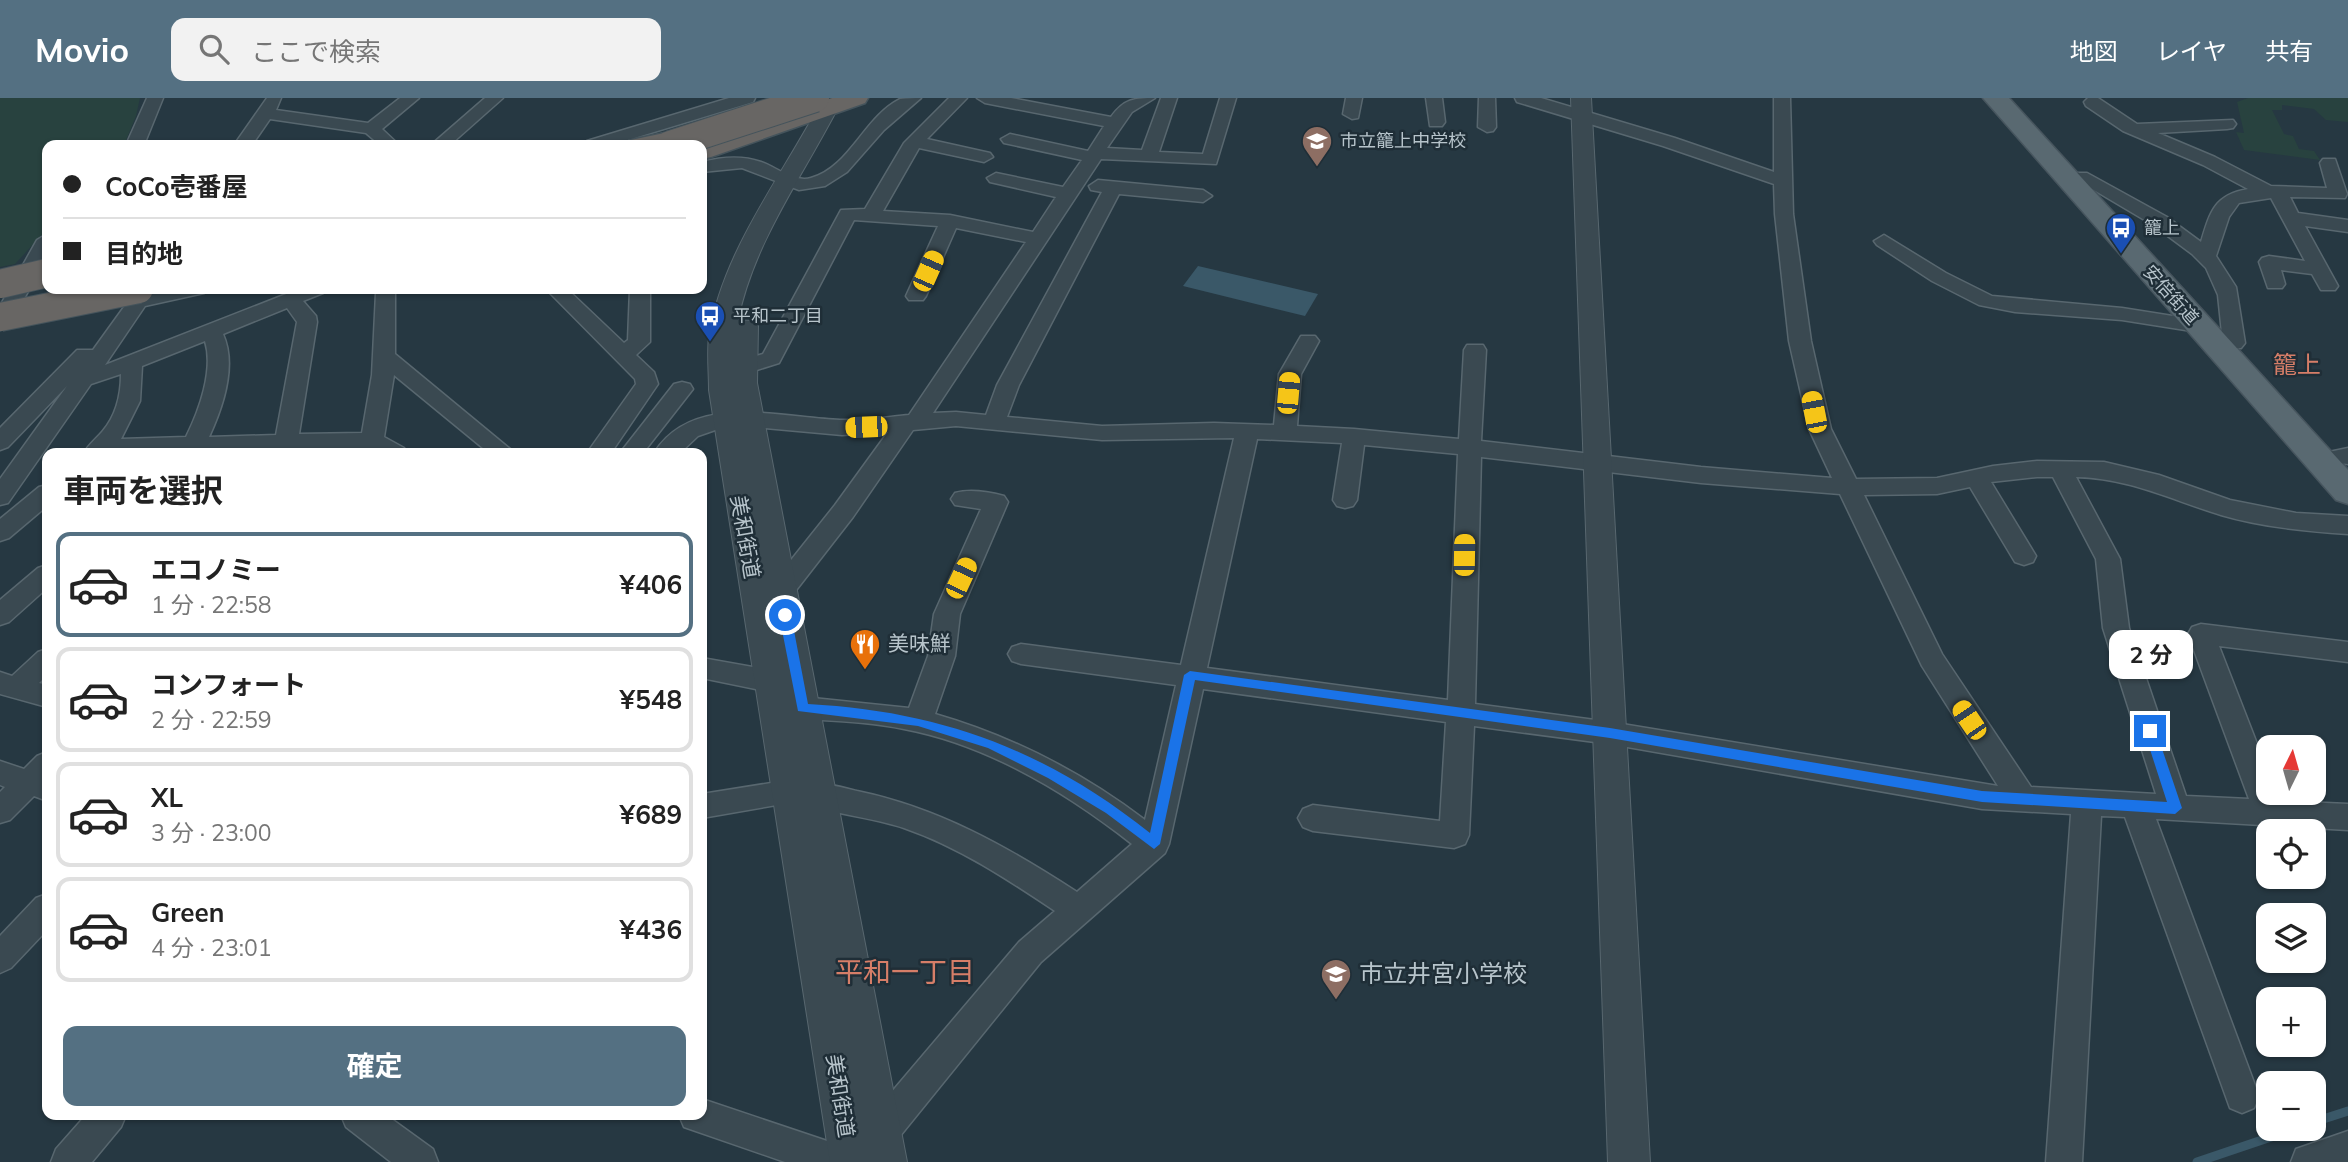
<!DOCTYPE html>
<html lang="ja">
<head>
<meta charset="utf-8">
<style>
  body { margin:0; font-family:Mulish,"Noto Sans JP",sans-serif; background:#f2f2f2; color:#222; height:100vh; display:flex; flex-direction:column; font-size:26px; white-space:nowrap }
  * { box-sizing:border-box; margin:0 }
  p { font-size:23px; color:#767676 }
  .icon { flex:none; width:38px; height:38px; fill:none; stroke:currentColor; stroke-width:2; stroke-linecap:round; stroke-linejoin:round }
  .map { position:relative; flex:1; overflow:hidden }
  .panel { position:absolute; left:42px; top:350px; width:665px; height:672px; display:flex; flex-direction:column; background:#fff; border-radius:14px; box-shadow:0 2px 5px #0004 }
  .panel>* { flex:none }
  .top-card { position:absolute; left:42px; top:42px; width:665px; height:154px; border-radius:14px; box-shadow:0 2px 5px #0004; display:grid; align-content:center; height:154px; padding:0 21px; background:#fff }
  .needle { width:46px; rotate:5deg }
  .controls { position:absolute; left:2256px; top:637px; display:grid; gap:14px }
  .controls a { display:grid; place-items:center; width:70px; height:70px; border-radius:14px; background:#fff; box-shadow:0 2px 5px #0004; font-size:35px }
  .end { position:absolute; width:32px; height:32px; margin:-16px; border:9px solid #1a73e8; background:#fff; box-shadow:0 0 0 4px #fff }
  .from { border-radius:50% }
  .bubble { position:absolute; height:49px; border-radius:14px; background:#fff; box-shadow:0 2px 5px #0004; font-size:23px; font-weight:700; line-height:49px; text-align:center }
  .car { position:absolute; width:21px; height:42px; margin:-21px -10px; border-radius:9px; box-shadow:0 0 5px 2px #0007; background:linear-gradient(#f5c518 24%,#345 0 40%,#f5c518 0 76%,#345 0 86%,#f5c518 0) }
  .top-card b { display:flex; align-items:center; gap:24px; height:66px; font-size:26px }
  .top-card b+b { border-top:2px solid #e0e0e0 }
  .top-card i { width:18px; height:18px; background:#222 }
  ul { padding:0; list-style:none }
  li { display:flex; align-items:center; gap:21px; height:105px; margin:0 14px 10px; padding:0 7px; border:4px solid #e0e0e0; border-radius:14px }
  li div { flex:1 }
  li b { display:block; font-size:26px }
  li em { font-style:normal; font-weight:700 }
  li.active { border-color:#547082 }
  li>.icon { width:63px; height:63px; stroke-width:1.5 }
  h2 { padding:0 21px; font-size:32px; line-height:84px }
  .action { display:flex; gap:14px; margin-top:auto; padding:14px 21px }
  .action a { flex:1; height:80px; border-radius:14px; background:#547082; color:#fff; font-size:28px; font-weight:700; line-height:80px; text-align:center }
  header { display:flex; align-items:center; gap:42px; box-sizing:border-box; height:98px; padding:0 35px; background:#547082; color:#fff }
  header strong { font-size:33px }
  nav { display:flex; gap:38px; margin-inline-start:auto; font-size:24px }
  .search { width:490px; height:63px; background:#f2f2f2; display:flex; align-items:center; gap:18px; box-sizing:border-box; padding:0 24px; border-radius:14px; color:#767676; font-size:26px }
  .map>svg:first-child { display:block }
  .green { fill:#28423f }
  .water { fill:#3a5868 }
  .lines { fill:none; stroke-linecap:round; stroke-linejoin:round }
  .stream { stroke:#3a5868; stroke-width:9 }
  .minor-casing { stroke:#58676f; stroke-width:3 }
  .tertiary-casing { stroke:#58676f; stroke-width:2 }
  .primary-casing { stroke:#47555e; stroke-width:3 }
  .trunk-casing { stroke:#45545c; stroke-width:3 }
  .minor { fill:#3a4951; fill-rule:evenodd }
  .tertiary { fill:#3a4951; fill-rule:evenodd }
  .primary { fill:#596971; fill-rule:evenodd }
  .trunk { fill:#686664; fill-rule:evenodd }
  .trunk-bridge-casing { stroke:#45545c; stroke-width:30; stroke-linecap:butt }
  .trunk-bridge { stroke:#686664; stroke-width:28 }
  .route { fill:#1a73e8 }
  .labels { text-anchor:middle; stroke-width:5; stroke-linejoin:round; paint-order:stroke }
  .far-poi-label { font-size:18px; fill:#b7c4cb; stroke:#1f2e37; text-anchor:start }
  .far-street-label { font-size:18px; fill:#b7c4cb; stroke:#1f2e37 }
  .street-label { font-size:21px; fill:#b7c4cb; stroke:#1f2e37 }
  .poi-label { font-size:21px; fill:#b7c4cb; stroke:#1f2e37; text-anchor:start }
  .quarter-label { font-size:24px; fill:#d67e68; stroke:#1f2e37 }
  .near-poi-label { font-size:24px; fill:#b7c4cb; stroke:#1f2e37; text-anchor:start }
  .near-neighbourhood-label { font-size:28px; fill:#d67e68; stroke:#1f2e37 }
</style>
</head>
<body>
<header>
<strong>Movio</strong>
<div class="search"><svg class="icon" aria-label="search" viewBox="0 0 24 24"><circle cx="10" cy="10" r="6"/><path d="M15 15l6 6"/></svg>ここで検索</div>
<nav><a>地図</a><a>レイヤ</a><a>共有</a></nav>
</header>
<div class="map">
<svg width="2348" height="1064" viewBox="0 0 2348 1064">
  <rect width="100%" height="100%" fill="#263842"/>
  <g class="green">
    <polygon points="0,0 140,0 136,18 124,47 47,47 47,131 15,166 0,169"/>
    <polygon points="2248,0 2348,0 2348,24 2326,22 2314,11 2282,7 2282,12 2272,12 2284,36 2293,38 2299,51 2314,53 2320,62 2244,52 2236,34 2244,35 2237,4"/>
  </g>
  <polygon class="water" points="1198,168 1318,196 1305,218 1183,188"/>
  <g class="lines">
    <g class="stream">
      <polyline points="2314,1024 2348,1013"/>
      <polyline points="2197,1064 2295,1031"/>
    </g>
    <g class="minor-casing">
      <g id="minor">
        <polygon points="147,0 163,0 144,47 126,47"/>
        <polygon points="267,0 281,0 276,12 368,25 400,0 419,0 382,31 399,47 380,47 366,35 270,21 252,47 234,47"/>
        <polygon points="485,0 503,0 450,47 431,47"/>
        <polygon points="729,0 755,0 753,4 611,47 584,47 587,43"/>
        <path d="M921,0L884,32L847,74L825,88L799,92L742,70L702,74V64C722,59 741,57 761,64C776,69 794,85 811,80C850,69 864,19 900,1C906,0 915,0 921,0Z"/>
        <path d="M949,0H967L927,41L990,55L993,59L984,64L919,50L883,113L950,117L1033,134L1056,99L990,84L987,80L996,75L1063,89L1082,62L1004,45L1001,41L1010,36L1088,53L1104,28L985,5L977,0H1011L1111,19C1124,1 1134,0 1155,0L1132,14L1107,50L1142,52L1161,0H1177L1159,54L1203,56L1220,0H1236L1216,66L1101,61L933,315L956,314L986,317L997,287L1102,94L1091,92L1089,88L1098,82L1203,92L1212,98L1203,104L1119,96L1019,287L1007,319L1102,328L1214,325L1274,327L1279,276L1301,238H1315L1319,243L1301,276L1297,328L1354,331L1459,341L1464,252L1467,247H1483L1486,252L1481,343L1701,369L1832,380L1809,331L1789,243L1775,116L1774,86L1663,48L1517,4L1515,0H1541L1675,40L1774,74V0H1790L1793,116L1811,243L1831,331L1856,381L1937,380L1993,368L2037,363L2104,364L2159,377L2230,402L2296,415L2348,418V436C2305,433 2262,429 2221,417C2172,402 2129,380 2076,379L2120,461L2129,530L2186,698L2249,701L2188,536L2192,529L2201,526L2348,544V564L2219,548L2268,674V695H2276L2279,703L2348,706V732L2156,721L2259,998L2254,1010L2242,1015L2230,1010L2125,719L2101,718L2082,1064H2046L2071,716L1982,711L1610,646L1474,628L1469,737L1465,746L1454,750L1313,733L1303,729L1298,720L1303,711L1313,707L1440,723L1446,624L1203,591L1169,746L1165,755L1041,864L879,1064H785L684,1029L679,1017H702V1001L845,1049L1019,844L1055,813C1007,781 959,749 904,730C873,720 840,717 810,707L805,698L810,689C825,684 841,689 857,693C939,710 1008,749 1077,794L1132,746C1066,694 988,647 904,631C871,624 837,623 803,621L793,618L789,610L793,602L803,599L909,610L928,558L934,516L981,411L955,407L951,401L955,395C970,391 989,394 1004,398L1008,404L960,516L955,558L935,616C1011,638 1082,674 1145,722L1176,587L1021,566L1012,563L1008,556L1012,549L1021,546L1181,567L1234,340L1102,342L956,328L913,332L853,419L790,500L781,502L772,500L768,493L772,486L835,407L888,334L842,337L753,329L721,330L698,338L680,355H654C693,293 781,320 840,322C862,323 887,319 909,317L1026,144L956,130L926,198L923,202H909L906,198L938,128L854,122L779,265L744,276L736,274L733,269L736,264L763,256L841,112L865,111L904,45ZM1257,341L1342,345L1333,402L1337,408L1345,410L1353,408L1357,402L1364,347L1458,356L1448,602L1207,570ZM1481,359L1701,385L1840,396L1922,568L1998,688L1610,624L1475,606ZM2037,379H2053L2096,461L2103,530L2156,696L2031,689L1942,556L1864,397L1937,396L1970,389L2015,464L2024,467L2033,464L2036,458L1991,384Z"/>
        <polygon points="1346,0 1362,0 1358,20 1352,21 1343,16"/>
        <polygon points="1426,0 1442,0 1445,24 1442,28 1430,28"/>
        <polygon points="1479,0 1495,0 1496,29 1493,33 1487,34 1478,29"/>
        <path d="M2088,0H2098L2137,26L2233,22L2236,26L2233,30L2227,31L2158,35L2215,59L2271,88L2327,90L2320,65L2323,61H2335L2347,96L2345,100L2290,99L2298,115L2348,122V134L2305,128L2338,188L2335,192H2321L2312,176L2281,172L2285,186L2282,190H2268L2259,164L2262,160L2269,158L2305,163L2271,100L2239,105L2229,119L2216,158L2236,189L2245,245L2241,250H2227L2223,245L2218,197L2206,170L2192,156L2153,127L2072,79L2075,75H2087L2167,119L2201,144C2210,114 2214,97 2248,91L2203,67L2123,33L2086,8L2084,4Z"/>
        <polygon points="47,136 47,159 10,226 7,230 0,232 0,208 37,142"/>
        <polygon points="1884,137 1946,175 1992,198 2122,210 2198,222 2205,224 2208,228 2205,232 2198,234 2122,222 2015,214 1979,207 1932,183 1877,147 1874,143"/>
        <path d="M137,191H157L155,194L169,191H207L204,195L145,208L105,267L299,191H326L323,195L303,203L316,218L317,224L299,336L362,335L372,277L376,195L373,191H395V256L515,355H489L394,277L384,339L404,350L407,355H353L355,350L199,355H84C88,347 96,341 102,334C116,318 121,297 121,276L91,286L8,405L0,407V381L67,288L8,349L0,352V330L77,252H93ZM287,210L297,224L276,337L209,339C223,309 237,267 223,236ZM205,243C214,272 199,313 186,339L121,341L140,303L142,268Z"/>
        <polygon points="546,191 567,191 624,245 628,242 630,191 650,191 650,244 636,257 654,274 658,286 611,355 587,355 636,286 635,281"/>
        <polygon points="682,284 690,286 693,291 643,355 620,355 674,286"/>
        <polygon points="2348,350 2348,366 2329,364 2325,359 2329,354"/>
        <polygon points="47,387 47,408 9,440 0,443 0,421 39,389"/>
        <polygon points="47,467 47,490 9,524 0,527 0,502 38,470"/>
        <polygon points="47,551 47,577 39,585 47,587 47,609 0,596 0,574 12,578 38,554"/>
        <polygon points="702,560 770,572 780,576 784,583 780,590 770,594 702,580"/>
        <polygon points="47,654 47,699 42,701 34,698 10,722 0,725 0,694 5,689 0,687 0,663 24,671 37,658"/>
        <polygon points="790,682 800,685 805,694 800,703 702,720 702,696"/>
        <polygon points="47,796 47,832 11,870 0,875 0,838 36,800"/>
        <polygon points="86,1017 126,1017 121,1029 92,1064 51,1064 56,1051"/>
        <polygon points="341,1017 386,1017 433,1051 438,1064 391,1064 346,1029"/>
        <polygon points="2348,1033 2348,1064 2291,1064 2296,1051"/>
      </g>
    </g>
    <g class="tertiary-casing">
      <g id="tertiary">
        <path d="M823,0H843C807,72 754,142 738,222L754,223L758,228L757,285L907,1064H830L709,292C709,274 707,256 709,238C723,151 784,76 823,0Z"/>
        <polygon points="1571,0 1591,0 1650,1064 1608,1064"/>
      </g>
    </g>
    <g class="primary-casing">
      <polygon id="primary" points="1983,0 2009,0 2348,372 2348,406 2336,402"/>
    </g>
    <g class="trunk-casing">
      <g id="trunk">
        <polygon points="832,0 868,0 865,5 711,59 702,61 702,47 693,47"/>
        <polygon points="707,26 716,29 720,34 716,39 678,47 627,47 631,42"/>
      </g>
    </g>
    <use href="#minor" class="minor"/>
    <use href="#tertiary" class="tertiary"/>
    <use href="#primary" class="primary"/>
    <use href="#trunk" class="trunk"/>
    <g class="trunk-bridge-casing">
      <g id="trunk-bridge">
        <polyline points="670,47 815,0"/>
        <polyline points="0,186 47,175"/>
        <polyline points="0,219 139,191"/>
      </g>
    </g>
    <use href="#trunk-bridge" class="trunk-bridge"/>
  </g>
  <path class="route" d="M785,513L791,517L808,606C940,613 1046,652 1150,735L1184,577L1190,573L1610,630L1982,693L2167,704L2144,633L2150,628L2156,633L2182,710L2175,716L1982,704L1610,640L1195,582L1160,746L1154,751L1106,715L1048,680L988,650L918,628L798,613L779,517Z"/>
  <defs>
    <g id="school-pin" transform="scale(1.575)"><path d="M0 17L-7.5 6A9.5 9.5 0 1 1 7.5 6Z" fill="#8d6e63" stroke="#1f2e37"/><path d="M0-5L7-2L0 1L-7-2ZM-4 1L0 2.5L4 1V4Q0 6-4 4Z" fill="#fff"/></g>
    <g id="bus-pin" transform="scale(1.575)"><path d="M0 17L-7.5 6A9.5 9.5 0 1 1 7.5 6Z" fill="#1a4fb4" stroke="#1f2e37"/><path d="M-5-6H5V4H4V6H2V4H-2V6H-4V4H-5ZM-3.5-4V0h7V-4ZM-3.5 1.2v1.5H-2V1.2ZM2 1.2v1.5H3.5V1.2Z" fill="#fff"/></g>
    <g id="restaurant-pin" transform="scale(1.575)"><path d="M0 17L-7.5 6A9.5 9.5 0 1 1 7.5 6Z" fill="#e8710a" stroke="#1f2e37"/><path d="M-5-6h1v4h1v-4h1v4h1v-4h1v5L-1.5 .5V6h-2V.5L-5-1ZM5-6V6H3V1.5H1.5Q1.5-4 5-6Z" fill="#fff"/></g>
  </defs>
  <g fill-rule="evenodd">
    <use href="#school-pin" x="1317" y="43"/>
    <use href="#bus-pin" x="2121" y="130"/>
    <use href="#bus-pin" x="710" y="218"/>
    <use href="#restaurant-pin" x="865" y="546"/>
    <use href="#school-pin" x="1336" y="876"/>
  </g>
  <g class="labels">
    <g class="far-poi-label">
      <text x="1340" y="49">市立籠上中学校</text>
      <text x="2144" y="136">籠上</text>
      <text x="733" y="224">平和二丁目</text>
    </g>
    <g class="far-street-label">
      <text transform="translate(2171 197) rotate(48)" y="6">安倍街道</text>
    </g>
    <g class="street-label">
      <text transform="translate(745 439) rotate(80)" y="7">美和街道</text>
      <text transform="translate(840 998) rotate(81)" y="7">美和街道</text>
    </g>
    <g class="poi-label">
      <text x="888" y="553">美味鮮</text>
    </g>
    <g class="quarter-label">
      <text x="2297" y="275">籠上</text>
    </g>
    <g class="near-poi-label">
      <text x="1359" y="884">市立井宮小学校</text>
    </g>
    <g class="near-neighbourhood-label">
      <text x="905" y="884">平和一丁目</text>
    </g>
  </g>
</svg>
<div class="controls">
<a><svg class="needle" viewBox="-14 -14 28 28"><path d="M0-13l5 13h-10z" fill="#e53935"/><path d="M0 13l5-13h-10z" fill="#767676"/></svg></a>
<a><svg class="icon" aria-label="locate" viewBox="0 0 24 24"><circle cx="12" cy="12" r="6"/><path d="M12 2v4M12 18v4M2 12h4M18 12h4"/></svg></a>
<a><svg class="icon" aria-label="layers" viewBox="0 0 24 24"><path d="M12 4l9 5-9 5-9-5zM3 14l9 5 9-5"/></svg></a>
<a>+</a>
<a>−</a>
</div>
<i class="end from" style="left:785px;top:517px"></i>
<i class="end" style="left:2150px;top:633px"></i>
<div class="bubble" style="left:2109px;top:532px;width:84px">2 分</div>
<i class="car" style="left:928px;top:173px;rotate:24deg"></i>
<i class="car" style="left:1288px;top:295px;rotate:5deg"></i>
<i class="car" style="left:1814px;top:314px;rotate:349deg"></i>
<i class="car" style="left:866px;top:329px;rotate:268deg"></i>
<i class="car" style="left:1464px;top:457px;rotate:1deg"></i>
<i class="car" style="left:961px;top:480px;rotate:25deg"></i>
<i class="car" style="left:1969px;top:622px;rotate:326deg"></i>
<div class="top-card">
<b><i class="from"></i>CoCo壱番屋</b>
<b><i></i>目的地</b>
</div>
<section class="panel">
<h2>車両を選択</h2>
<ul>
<li class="active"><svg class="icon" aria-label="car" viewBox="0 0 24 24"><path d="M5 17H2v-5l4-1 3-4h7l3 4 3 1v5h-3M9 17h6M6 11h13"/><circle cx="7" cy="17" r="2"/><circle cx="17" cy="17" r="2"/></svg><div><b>エコノミー</b><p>1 分 · 22:58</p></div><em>¥406</em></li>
<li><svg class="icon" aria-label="car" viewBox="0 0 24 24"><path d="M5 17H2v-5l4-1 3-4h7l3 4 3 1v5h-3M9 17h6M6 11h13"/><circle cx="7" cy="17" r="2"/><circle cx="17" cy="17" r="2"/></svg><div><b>コンフォート</b><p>2 分 · 22:59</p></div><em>¥548</em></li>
<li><svg class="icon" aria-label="car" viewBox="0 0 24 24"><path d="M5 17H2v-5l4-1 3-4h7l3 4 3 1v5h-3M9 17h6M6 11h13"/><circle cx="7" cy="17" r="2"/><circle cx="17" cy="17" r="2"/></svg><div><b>XL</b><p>3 分 · 23:00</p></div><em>¥689</em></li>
<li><svg class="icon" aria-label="car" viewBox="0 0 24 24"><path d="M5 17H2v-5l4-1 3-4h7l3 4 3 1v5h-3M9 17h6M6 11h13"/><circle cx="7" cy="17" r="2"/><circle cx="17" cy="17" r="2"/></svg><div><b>Green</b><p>4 分 · 23:01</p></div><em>¥436</em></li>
</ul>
<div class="action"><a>確定</a></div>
</section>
</div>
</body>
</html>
